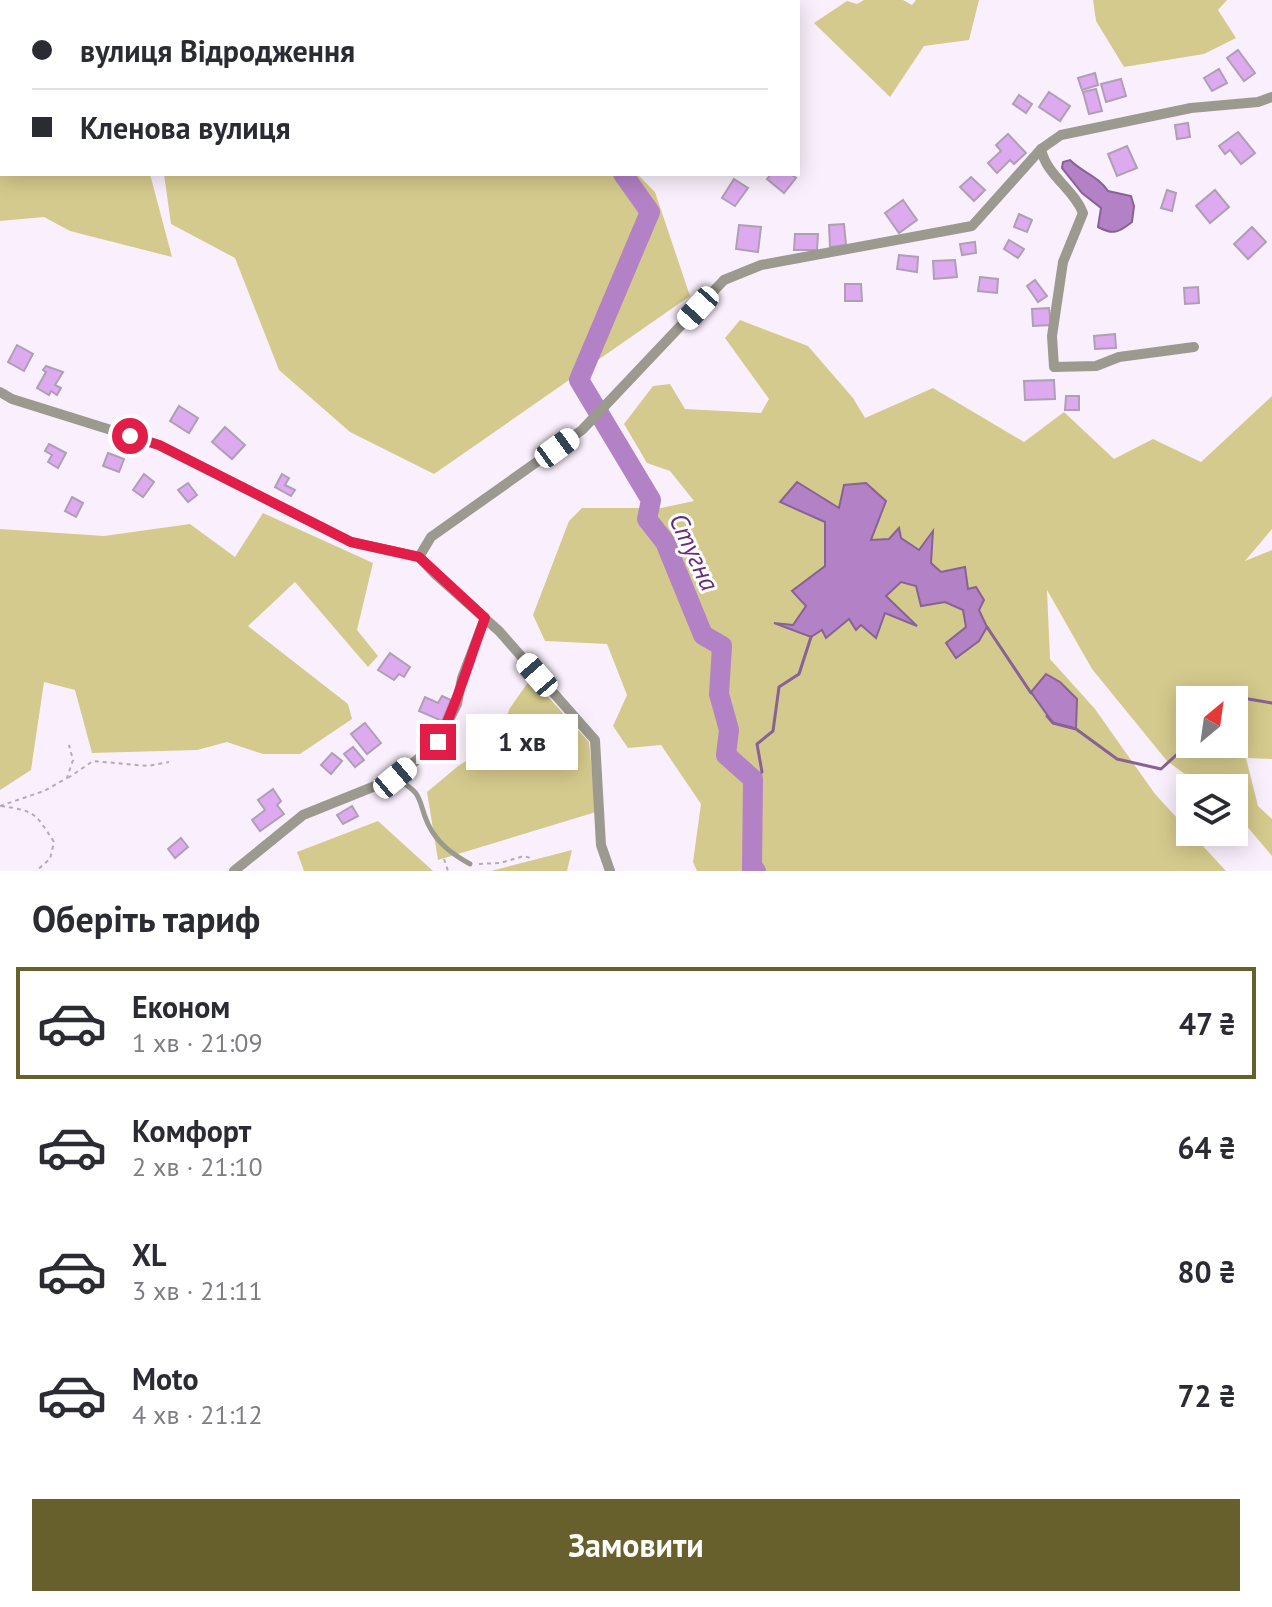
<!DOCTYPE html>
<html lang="uk">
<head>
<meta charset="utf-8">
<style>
  body { margin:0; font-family:"PT Sans",sans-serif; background:#f7f7f7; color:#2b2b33; height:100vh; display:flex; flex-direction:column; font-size:30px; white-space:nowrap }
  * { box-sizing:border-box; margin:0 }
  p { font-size:26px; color:#7c7c81 }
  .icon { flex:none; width:44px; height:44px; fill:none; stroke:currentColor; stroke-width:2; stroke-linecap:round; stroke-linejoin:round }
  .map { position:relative; height:871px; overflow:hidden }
  .panel { display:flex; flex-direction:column; background:#fff; flex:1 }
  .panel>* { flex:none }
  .guide { position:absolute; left:0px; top:0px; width:800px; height:176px; box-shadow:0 4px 20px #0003; display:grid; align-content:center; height:176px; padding:0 32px; background:#fff }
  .needle { width:52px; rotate:29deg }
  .tools { position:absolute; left:1176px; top:686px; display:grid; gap:16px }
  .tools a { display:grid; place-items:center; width:72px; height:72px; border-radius:0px; background:#fff; box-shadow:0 4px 20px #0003; font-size:40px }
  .end { position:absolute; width:36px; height:36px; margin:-18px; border:10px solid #e11d48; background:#fff; box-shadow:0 0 0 4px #fff }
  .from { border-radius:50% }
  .bubble { position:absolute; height:56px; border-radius:0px; background:#fff; box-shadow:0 4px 20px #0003; font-size:26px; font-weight:800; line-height:56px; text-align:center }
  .car { position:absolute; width:24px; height:48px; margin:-24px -12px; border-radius:10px; box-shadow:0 0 6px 2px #0007; background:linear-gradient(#fff 24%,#345 0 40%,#fff 0 76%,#345 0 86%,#fff 0) }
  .guide b { display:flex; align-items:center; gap:28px; height:76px; font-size:30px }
  .guide b+b { border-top:2px solid #e1e1e2 }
  .guide i { width:20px; height:20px; background:#2b2b33 }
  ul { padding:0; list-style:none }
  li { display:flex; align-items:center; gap:24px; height:112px; margin:0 16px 12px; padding:0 16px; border:4px solid transparent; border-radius:0px }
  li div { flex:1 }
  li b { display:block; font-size:30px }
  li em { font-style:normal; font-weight:800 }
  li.active { border-color:#68602c }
  li>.icon { width:72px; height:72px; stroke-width:1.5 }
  h2 { padding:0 32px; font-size:36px; line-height:96px }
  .action { display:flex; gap:16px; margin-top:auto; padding:16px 32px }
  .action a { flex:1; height:92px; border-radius:0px; background:#68602c; color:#fff; font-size:32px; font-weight:800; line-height:92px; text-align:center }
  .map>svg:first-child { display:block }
  .green { fill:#d5ca8d; fill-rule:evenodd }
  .water { fill:#b381c5; stroke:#876294; stroke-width:2 }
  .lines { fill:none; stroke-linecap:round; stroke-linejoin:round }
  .stream { stroke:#876294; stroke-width:3 }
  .river { stroke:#b381c5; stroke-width:20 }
  .building { fill:#ddaaf0; stroke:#af9fb5; stroke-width:2 }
  .path { stroke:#b4abb7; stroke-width:2; stroke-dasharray:4 4; stroke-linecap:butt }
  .service { stroke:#9c9a8f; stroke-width:5 }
  .minor { stroke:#9c9a8f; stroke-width:10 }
  .route { stroke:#e11d48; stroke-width:10 }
  .labels { text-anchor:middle; stroke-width:6; stroke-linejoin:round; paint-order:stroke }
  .water-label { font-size:26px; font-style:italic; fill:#692c7d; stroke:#fff }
</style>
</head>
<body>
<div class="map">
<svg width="1272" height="871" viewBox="0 0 1272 871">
  <rect width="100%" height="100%" fill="#faf0fd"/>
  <g class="green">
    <polygon points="0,0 17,0 2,2 2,174 150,174 172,257 70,231 44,217 0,221"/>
    <polygon points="55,0 500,0 58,2"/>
    <polygon points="864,0 903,0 912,5 916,0 979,0 969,40 924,46 890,97 814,23 847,1 857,4"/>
    <polygon points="1093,0 1227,0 1218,10 1236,38 1204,54 1124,67 1096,21"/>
    <polygon points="164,174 637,174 655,192 690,296 434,474 350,432 279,370 235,258 171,224"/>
    <path d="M740,320L808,346L853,398L865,418L933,388L1024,442L1064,412L1114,459L1153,439L1201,462L1272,396V529L1245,561L1272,550V759L1246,758L1258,806L1272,819V856L1234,811V788H1204L1167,761L1092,669L1047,590L1050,659L1095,709L1155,794L1226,871H697L693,862L701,804L661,745L628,748L613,726L627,695L607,644L545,641L533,615L569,521L582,508H661L694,501L670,471L647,463L624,424L653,386L670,384L685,409L761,413L769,399L725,338ZM1190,700H1234V744H1190Z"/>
    <polygon points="263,513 373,563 357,630 378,656 368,667 295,582 248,626 348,704 352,719 300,754 263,754 227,742 197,750 92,753 75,690 44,682 31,770 0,790 0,529 104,536 190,524 235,557"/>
    <polygon points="531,678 589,742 596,812 438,860 427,792 457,767 496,741 510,708"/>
    <polygon points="378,821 433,871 304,871 297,852"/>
    <polygon points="572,850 567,871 491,871"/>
  </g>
  <g class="water">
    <path d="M1070,160C1083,173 1098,176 1108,191L1131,196L1134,206L1132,222C1118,233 1113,235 1098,227L1101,208L1082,193L1062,168L1063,162Z"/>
    <polygon points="797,482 839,508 844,485 866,483 886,501 871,540 889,539 899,528 901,538 919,550 933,531 931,563 941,572 965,567 968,589 976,587 984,600 979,610 987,627 979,641 956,658 946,643 966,627 963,610 945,602 921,606 916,586 901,582 886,596 917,626 885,613 876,638 861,625 856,630 849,619 826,638 822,630 811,637 774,623 793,625 806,606 792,591 825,566 825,522 780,502"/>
    <polygon points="1046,674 1060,682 1077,699 1076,729 1053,723 1031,692"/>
  </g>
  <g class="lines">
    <g class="stream">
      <polyline points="987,627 1031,693"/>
      <polyline points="1221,700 1231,696 1272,703"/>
      <polyline points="1047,716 1053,723 1076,729 1117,759 1161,769 1185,747 1190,713"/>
      <polyline points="753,779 762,772 757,744 773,731 779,687 799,674 811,637"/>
    </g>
    <g class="river">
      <polyline points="377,2 379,0"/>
      <polyline points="623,174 650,212 579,380 651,500 647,519 665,542 703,635 722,646 719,694 729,730 726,755 753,779 752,869 756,871"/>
    </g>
  </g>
  <g class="building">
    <polygon points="1238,50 1255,73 1244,81 1227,58"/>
    <polygon points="1219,69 1227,83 1212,91 1204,78"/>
    <polygon points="1095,73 1098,85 1082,90 1078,78"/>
    <polygon points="1121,79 1126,96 1106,102 1101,84"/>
    <polygon points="1096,89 1102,111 1089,114 1083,92"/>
    <polygon points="1049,92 1070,106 1060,121 1039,107"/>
    <polygon points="1019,95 1032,104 1026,113 1013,104"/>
    <polygon points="1188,123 1190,137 1177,139 1175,125"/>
    <polygon points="1238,132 1255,153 1241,164 1230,150 1225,154 1219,146"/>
    <polygon points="1008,134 1026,153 1014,164 1010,160 997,173 988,163 1001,151 996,145"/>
    <polygon points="1127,146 1137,168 1117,176 1108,154"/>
    <polygon points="771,174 791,174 796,178 784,193 767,179"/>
    <polygon points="971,177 985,190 974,201 960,187"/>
    <polygon points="734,179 748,188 735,206 722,198"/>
    <polygon points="1167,190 1176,193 1172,211 1161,208"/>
    <polygon points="1215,190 1229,207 1210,223 1196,206"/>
    <polygon points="903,200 917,220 899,233 885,213"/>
    <polygon points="1019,214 1032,220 1027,232 1014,227"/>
    <polygon points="844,224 846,245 830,247 829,225"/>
    <polygon points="739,225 761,227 758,252 736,249"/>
    <polygon points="1252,227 1266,242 1248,259 1234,244"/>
    <polygon points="795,234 818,234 817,250 794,250"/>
    <polygon points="1009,240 1024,249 1018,258 1004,249"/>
    <polygon points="975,242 976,253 962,255 960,244"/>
    <polygon points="899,255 918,257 917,272 897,269"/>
    <polygon points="955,260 957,277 934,279 933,261"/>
    <polygon points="980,277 998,279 997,293 978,291"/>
    <polygon points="1035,280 1047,296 1038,302 1027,286"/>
    <polygon points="845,284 861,284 862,301 845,301"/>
    <polygon points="1198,287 1199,303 1185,304 1184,288"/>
    <polygon points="1049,308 1051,325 1033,326 1032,309"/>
    <polygon points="1115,334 1116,348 1095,349 1094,336"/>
    <polygon points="17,345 33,354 24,371 8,362"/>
    <polygon points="46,366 63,372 55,385 61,388 57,395 51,391 49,395 37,388 46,372 43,370"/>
    <polygon points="1054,380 1055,399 1025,400 1024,381"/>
    <polygon points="1066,396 1079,396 1079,410 1065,410"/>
    <polygon points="179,406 198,418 189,433 170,421"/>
    <polygon points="225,427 245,445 232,459 212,442"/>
    <polygon points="49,444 66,453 58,468 48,462 52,455 45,451"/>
    <polygon points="108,453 124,459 119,472 103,466"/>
    <polygon points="144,474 154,482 143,497 133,490"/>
    <polygon points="282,474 289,478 285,485 295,490 291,496 275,487"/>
    <polygon points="188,483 197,495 188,502 178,490"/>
    <polygon points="72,497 83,503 76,517 65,511"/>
    <polygon points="390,653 410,667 404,677 399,674 394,680 378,670"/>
    <polygon points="442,696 451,700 442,721 419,711 425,697 438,703"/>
    <polygon points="365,723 381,743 367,754 351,734"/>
    <polygon points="353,747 364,760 355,767 344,754"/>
    <polygon points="332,753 342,761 331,774 321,765"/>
    <polygon points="273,789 281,801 277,805 284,814 260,831 252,820 265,810 258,800"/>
    <polygon points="352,806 358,816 343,824 337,815"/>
    <polygon points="181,838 188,847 175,858 168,849"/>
  </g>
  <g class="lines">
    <g class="path">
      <polyline points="68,778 93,761 148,766 169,762"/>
      <polyline points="0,806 44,791 67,778 73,760 69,745"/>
      <path d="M1,806C36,811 35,813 54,842L50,859L36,871"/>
      <polyline points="444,859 448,871"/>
      <polyline points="479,864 500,863 524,856 530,858"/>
    </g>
    <path class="service" d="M396,779C425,794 417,800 428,824C437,843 452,854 470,864"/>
    <g class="minor">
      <polyline points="770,2 772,0"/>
      <path d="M1041,149C1046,175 1074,189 1083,213L1063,262L1052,336L1054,367L1096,366L1119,357L1194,347"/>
      <polyline points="0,392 12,399 159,445 351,542 419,557"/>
      <polyline points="419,557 431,537 582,430 724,280 761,265 972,226 1041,149 1061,135 1191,108 1258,102 1272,97"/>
      <polyline points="419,557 435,574 499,631 595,740 601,845 610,871"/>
      <polyline points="234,871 303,815 395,778 438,742 457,704 462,678 485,618"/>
    </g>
  </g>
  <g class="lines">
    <path class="route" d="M130,436L159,445L351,542L419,557L485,618C469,660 458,702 438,742"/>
  </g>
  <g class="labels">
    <g class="water-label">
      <text transform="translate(694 552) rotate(65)" y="9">Стугна</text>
    </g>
  </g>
</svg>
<div class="tools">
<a><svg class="needle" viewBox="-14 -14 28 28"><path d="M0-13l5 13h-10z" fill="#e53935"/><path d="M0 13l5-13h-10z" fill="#7c7c81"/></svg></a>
<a><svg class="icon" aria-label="layers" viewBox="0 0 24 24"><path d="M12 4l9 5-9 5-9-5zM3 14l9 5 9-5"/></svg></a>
</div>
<i class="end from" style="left:130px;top:436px"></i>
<i class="end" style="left:438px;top:742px"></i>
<div class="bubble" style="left:466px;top:714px;width:112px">1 хв</div>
<i class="car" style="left:698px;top:308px;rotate:222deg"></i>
<i class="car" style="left:557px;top:448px;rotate:54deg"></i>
<i class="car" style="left:537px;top:675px;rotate:319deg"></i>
<i class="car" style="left:395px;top:778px;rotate:50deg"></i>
<div class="guide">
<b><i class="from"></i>вулиця Відродження</b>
<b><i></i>Кленова вулиця</b>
</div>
</div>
<section class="panel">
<h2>Оберіть тариф</h2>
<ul>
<li class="active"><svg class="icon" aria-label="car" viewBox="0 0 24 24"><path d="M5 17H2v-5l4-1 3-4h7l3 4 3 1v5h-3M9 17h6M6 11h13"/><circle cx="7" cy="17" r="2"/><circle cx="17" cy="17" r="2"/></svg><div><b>Економ</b><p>1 хв · 21:09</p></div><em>47 ₴</em></li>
<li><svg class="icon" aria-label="car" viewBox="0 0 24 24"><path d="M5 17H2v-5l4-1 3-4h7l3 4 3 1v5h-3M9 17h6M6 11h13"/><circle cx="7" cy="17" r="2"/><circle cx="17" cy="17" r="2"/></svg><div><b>Комфорт</b><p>2 хв · 21:10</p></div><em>64 ₴</em></li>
<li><svg class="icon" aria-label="car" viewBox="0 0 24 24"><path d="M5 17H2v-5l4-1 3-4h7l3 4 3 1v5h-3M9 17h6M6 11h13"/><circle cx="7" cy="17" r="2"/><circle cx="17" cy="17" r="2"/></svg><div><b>XL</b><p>3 хв · 21:11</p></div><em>80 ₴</em></li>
<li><svg class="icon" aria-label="car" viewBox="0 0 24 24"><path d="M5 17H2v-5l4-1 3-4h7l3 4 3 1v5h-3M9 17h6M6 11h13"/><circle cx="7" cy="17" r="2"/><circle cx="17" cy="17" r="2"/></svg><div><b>Moto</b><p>4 хв · 21:12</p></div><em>72 ₴</em></li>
</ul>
<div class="action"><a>Замовити</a></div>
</section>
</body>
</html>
